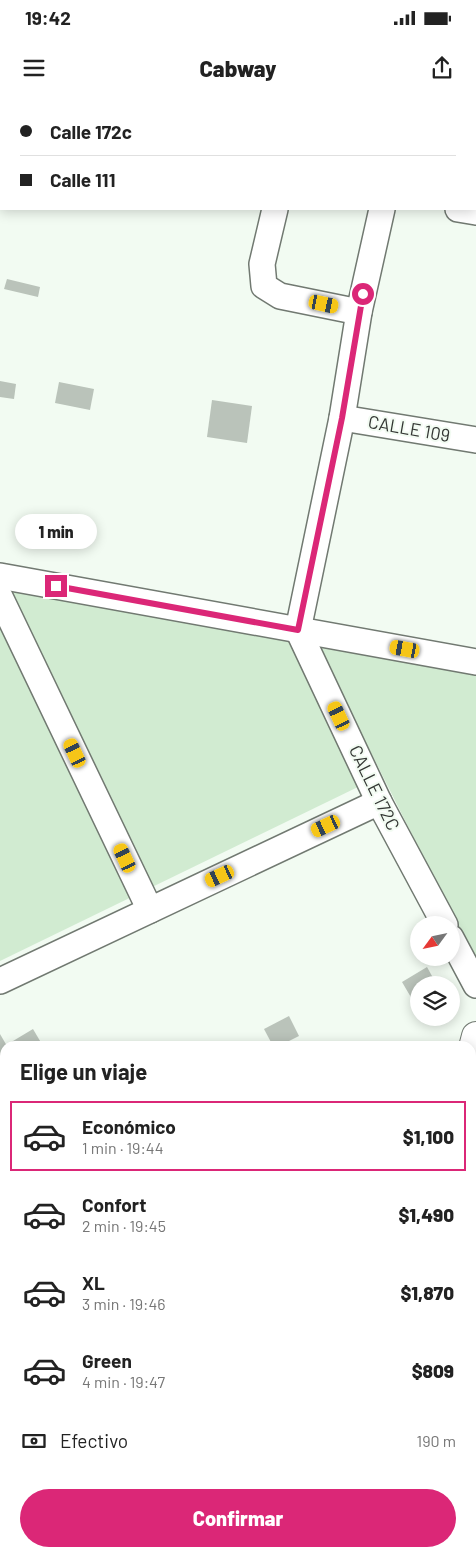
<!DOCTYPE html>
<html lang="es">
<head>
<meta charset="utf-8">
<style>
  body { margin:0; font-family:Barlow,sans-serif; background:#f2f2f2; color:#222; height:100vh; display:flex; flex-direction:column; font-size:19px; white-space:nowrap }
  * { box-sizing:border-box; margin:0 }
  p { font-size:16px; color:#767676 }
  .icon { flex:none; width:28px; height:28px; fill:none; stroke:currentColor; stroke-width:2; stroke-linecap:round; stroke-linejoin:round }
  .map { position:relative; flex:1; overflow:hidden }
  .details { position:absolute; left:0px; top:941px; width:476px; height:516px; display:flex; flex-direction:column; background:#fff; border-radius:15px 15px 0 0; box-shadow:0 2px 12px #0003 }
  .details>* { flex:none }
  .guide { position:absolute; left:0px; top:0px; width:476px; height:110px; box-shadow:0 2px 12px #0003; display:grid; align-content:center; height:110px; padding:0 20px; background:#fff }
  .needle { width:32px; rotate:237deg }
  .controls { position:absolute; left:410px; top:816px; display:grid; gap:10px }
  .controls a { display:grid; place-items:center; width:50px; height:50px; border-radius:50%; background:#fff; box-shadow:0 2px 12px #0003; font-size:25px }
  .end { position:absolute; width:22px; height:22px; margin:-11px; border:6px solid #db2777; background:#fff; box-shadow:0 0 0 2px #fff }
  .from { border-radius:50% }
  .bubble { position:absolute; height:35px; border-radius:18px; background:#fff; box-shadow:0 2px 12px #0003; font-size:16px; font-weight:800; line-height:35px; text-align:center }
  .car { position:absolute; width:15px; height:30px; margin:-15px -8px; border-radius:6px; box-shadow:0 0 4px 1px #0007; background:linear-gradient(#f5c518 24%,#345 0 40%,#f5c518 0 76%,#345 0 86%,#f5c518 0) }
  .guide b { display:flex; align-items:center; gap:18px; height:48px; font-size:19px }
  .guide b+b { border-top:1px solid #e0e0e0 }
  .guide i { width:12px; height:12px; background:#222 }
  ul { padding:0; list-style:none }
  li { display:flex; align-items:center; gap:15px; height:70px; margin:0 10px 8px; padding:0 10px; border:2px solid transparent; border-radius:0px }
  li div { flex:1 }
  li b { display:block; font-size:19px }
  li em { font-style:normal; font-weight:800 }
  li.on { border-color:#db2777 }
  li>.icon { width:45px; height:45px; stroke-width:1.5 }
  h2 { padding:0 20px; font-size:22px; line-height:60px }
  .pay { display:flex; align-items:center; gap:12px; height:55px; padding:0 20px; font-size:19px }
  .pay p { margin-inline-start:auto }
  .button { display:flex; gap:10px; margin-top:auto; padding:10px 20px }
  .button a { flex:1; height:58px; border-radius:30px; background:#db2777; color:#fff; font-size:20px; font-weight:800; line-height:58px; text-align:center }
  .status { display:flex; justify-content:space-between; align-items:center; height:35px; padding:0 25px; background:#fff; direction:ltr }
  .status svg { height:14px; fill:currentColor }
  header { display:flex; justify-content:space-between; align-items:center; height:65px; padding:0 20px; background:#fff; font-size:22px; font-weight:800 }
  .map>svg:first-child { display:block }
  .green { fill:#d1ebd1 }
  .building { fill:#bac3ba }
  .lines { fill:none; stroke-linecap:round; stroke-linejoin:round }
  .street-casing { stroke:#717971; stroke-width:28 }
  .secondary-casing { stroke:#717971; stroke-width:30 }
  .street { stroke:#fff; stroke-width:25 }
  .secondary { stroke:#fff; stroke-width:28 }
  .route { stroke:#db2777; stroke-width:6 }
  .labels { text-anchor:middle; stroke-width:4; stroke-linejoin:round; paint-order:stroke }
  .street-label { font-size:18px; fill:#333633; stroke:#f2fbf2 }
</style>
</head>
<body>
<div class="status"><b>19:42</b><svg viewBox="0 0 49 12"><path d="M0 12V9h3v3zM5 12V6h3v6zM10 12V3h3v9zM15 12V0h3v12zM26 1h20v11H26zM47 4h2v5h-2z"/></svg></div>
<header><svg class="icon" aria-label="menu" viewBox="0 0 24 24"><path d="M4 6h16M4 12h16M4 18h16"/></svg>Cabway<svg class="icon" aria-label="share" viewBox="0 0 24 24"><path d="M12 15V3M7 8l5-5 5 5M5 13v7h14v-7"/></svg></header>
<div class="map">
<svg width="476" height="1457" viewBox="0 0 476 1457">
  <rect width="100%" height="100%" fill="#f2fbf2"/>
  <g class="green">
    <polygon points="0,469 281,523 360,686 0,861"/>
    <polygon points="318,547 476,575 476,862"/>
  </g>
  <g class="building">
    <polygon points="7,179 40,187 38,197 4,189"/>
    <polygon points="0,281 16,284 14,299 0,297"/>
    <polygon points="59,282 94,289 90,310 55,303"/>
    <polygon points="212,300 252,306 247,343 207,337"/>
    <polygon points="427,867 437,885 419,885 419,911 402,882"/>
    <polygon points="289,916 299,936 279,946 273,946 264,929"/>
    <polygon points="33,929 43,946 10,946 8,944"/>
    <polygon points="0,934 7,946 5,954 0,956"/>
    <polygon points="5,1322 5,1369 0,1360 0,1325"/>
    <polygon points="128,1452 148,1452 150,1457 120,1457"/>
  </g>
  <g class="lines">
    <g class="street-casing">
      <g id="street">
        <polyline points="300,1 300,0"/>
        <polyline points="275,109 262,164 264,186 280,196 359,212"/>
        <polyline points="382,109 359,212 342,318 298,530 379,702 445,825"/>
        <polyline points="458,109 476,112"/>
        <polyline points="342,318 476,340"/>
        <polyline points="0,476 476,562"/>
        <polyline points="0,497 150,810"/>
        <polyline points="451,838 476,885"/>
        <polyline points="0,881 379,702"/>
        <polyline points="0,1075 5,1085"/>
        <polyline points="471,1214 476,1211"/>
        <polyline points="0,1440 5,1450"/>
        <polyline points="189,1452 191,1457"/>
      </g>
    </g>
    <g class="secondary-casing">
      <g id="secondary">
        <polyline points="471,955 476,936"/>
        <polyline points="0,1187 5,1185"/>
      </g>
    </g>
    <use href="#street" class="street"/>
    <use href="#secondary" class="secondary"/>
  </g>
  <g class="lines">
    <polyline class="route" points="56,486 298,530 342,318 363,194"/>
  </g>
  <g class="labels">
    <g class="street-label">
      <text transform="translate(409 329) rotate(10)" y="6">CALLE 109</text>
      <text transform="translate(374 688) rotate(64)" y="6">CALLE 172C</text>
    </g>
  </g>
</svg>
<div class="controls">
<a><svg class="needle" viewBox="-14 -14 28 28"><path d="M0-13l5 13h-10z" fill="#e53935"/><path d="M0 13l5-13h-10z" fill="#767676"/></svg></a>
<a><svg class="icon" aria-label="layers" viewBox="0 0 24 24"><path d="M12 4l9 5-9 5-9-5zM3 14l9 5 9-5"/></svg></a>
</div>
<i class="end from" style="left:363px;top:194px"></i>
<i class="end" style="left:56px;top:486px"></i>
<div class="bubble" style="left:15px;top:414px;width:82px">1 min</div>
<i class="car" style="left:324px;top:204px;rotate:102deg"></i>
<i class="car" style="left:405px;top:549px;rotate:280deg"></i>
<i class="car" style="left:339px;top:616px;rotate:335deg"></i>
<i class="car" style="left:75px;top:653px;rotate:335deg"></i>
<i class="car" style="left:326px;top:726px;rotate:245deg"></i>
<i class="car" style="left:125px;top:758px;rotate:335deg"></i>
<i class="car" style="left:220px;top:776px;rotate:245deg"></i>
<div class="guide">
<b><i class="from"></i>Calle 172c</b>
<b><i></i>Calle 111</b>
</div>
<section class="details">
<h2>Elige un viaje</h2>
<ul>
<li class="on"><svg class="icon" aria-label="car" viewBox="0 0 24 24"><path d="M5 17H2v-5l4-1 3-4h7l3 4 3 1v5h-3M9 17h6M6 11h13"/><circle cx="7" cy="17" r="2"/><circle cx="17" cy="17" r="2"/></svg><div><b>Económico</b><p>1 min · 19:44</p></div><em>$1,100</em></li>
<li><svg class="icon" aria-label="car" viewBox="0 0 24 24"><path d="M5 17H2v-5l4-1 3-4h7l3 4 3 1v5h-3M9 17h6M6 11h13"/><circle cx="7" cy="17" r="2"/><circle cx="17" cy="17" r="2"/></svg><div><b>Confort</b><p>2 min · 19:45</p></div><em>$1,490</em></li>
<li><svg class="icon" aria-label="car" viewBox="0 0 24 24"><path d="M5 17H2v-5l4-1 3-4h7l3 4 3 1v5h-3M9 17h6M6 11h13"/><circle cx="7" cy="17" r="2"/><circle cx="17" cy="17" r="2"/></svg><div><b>XL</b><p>3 min · 19:46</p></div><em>$1,870</em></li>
<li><svg class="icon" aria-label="car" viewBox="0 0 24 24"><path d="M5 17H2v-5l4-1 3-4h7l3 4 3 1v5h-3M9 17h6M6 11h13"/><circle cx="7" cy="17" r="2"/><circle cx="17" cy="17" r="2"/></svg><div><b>Green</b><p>4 min · 19:47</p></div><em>$809</em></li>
</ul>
<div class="pay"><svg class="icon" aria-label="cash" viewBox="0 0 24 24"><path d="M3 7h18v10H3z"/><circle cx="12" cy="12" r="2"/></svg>Efectivo<p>190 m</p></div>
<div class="button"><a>Confirmar</a></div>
</section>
</div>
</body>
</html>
